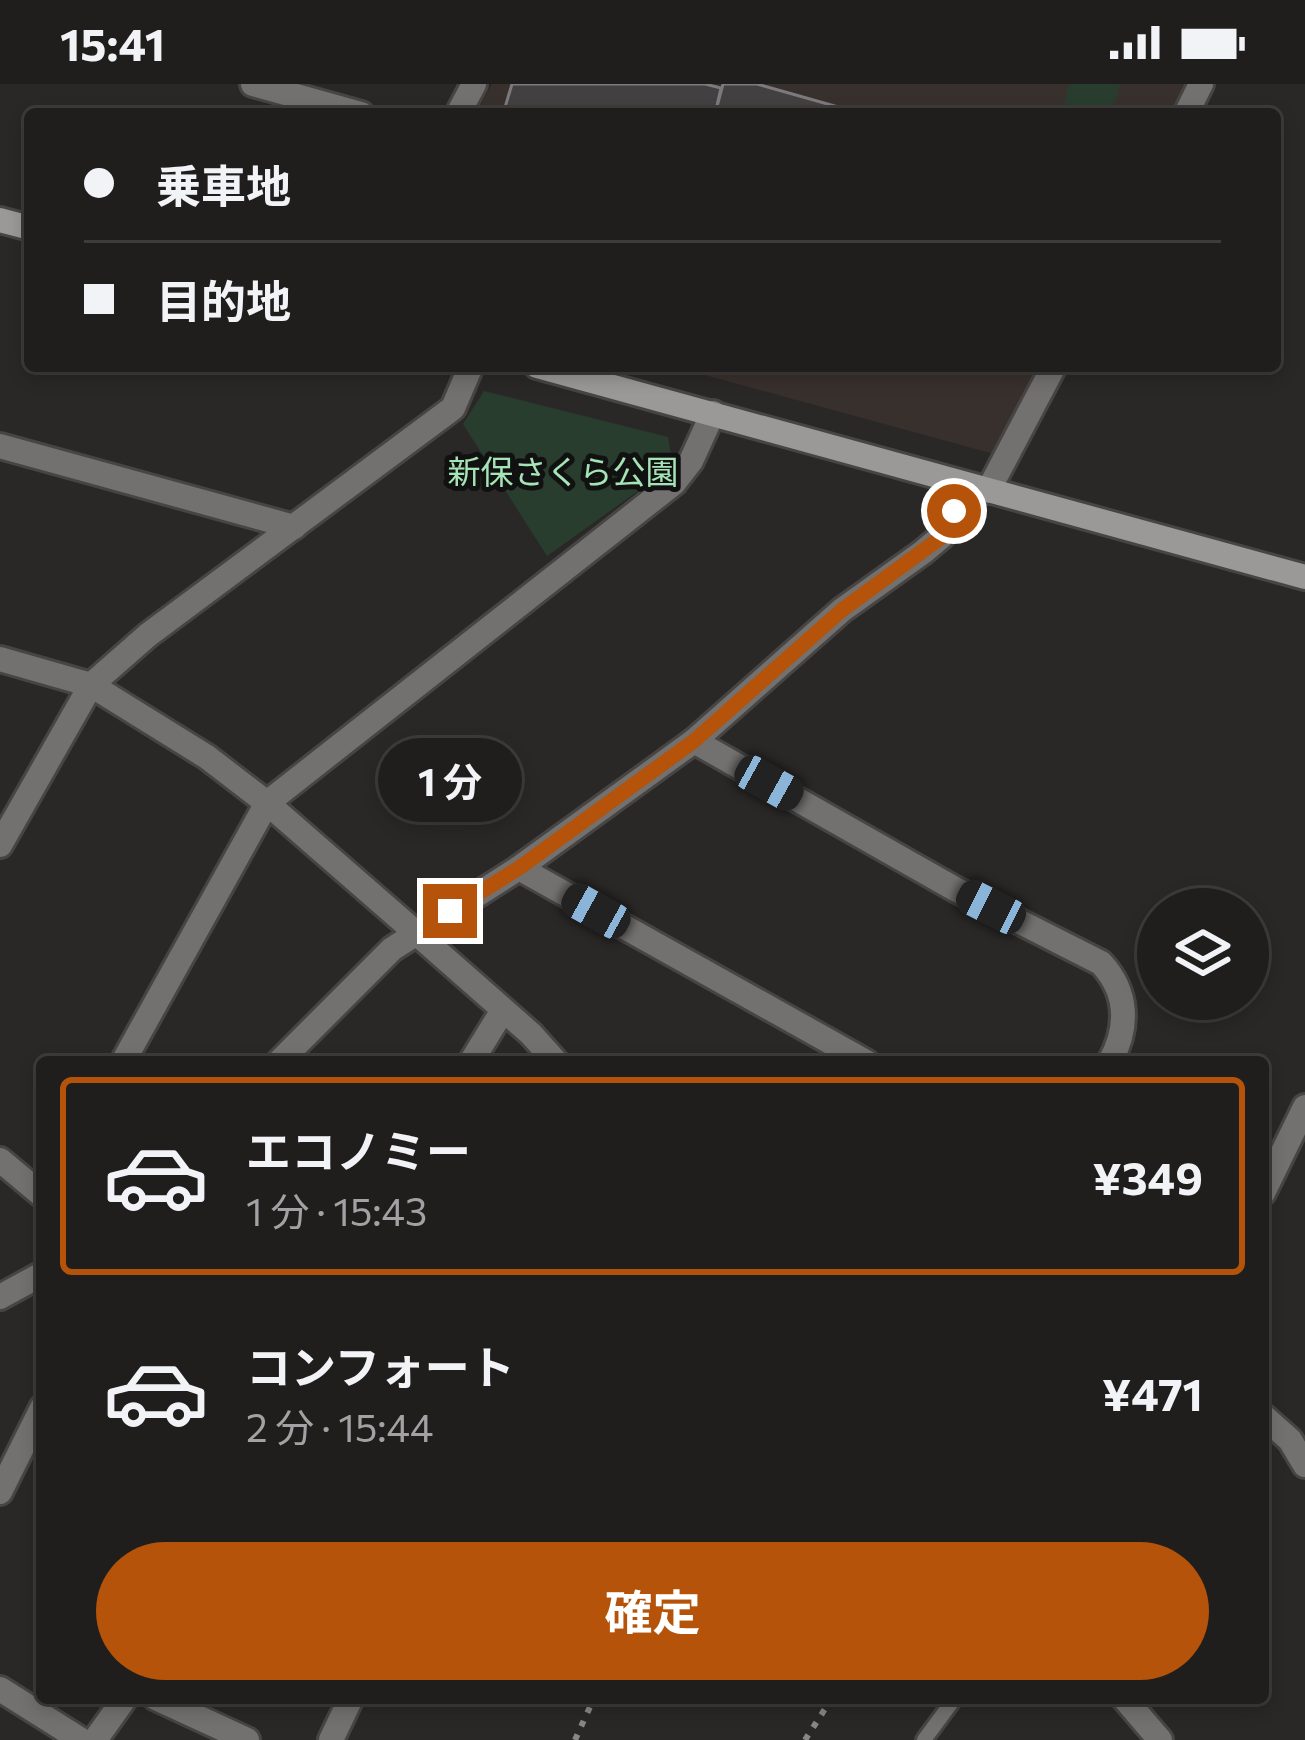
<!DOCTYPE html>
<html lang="ja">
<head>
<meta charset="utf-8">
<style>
  body { margin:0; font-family:Commissioner,"Noto Sans JP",sans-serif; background:#2d2b2a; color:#f1f3f6; height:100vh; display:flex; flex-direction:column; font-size:45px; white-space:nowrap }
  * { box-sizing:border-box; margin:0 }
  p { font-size:39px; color:#a2a2a4 }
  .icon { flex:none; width:66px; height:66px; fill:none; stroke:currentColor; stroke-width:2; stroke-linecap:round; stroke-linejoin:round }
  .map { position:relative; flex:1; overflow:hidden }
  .drawer { position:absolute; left:36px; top:972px; width:1233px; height:648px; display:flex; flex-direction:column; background:#201e1d; border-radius:12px; box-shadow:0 6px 18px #0003,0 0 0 3px #3d3c3b }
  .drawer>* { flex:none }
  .guide { position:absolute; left:24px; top:24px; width:1257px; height:264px; border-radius:12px; box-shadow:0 6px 18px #0003,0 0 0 3px #3d3c3b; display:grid; align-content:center; height:264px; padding:0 60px; background:#201e1d }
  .fabs { position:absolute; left:1137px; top:804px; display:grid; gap:24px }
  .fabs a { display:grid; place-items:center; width:132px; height:132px; border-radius:50%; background:#201e1d; box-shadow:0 6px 18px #0003,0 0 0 3px #3d3c3b; font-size:60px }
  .end { position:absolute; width:54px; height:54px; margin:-27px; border:15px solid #b45309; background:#fff; box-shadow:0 0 0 6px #fff }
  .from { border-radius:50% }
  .bubble { position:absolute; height:84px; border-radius:42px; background:#201e1d; box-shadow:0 6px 18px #0003,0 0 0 3px #3d3c3b; font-size:39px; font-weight:700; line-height:84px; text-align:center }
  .car { position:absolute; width:36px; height:72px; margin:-36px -18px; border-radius:15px; box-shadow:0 0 9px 3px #0007; background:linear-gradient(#222 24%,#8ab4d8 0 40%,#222 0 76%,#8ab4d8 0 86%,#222 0) }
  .guide b { display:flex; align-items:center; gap:42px; height:114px; font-size:45px }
  .guide b+b { border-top:3px solid #3d3c3b }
  .guide i { width:30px; height:30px; background:#f1f3f6 }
  ul { padding:21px 0 0; list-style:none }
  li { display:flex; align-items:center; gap:36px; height:198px; margin:0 24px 18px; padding:0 36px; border:6px solid transparent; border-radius:12px }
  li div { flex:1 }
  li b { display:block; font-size:45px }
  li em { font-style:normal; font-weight:700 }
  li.active { border-color:#b45309 }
  li>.icon { width:108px; height:108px; stroke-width:1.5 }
  .button { display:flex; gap:24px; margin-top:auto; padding:24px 60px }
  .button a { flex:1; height:138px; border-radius:72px; background:#b45309; color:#fff; font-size:48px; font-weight:700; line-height:138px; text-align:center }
  .status { display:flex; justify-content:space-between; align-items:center; height:84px; padding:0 60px; background:#201e1d; direction:ltr }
  .status svg { height:33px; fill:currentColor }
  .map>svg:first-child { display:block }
  .built { fill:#38302c }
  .green { fill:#283d2e }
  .building { fill:#434042; stroke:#7c7a7c; stroke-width:3 }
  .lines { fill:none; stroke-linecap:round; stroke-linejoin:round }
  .lane-casing { stroke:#474544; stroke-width:20 }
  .street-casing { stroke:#474544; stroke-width:30 }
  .secondary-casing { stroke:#474544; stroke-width:30 }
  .path { stroke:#888786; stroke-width:6; stroke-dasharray:6 9; stroke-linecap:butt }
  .lane { stroke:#727170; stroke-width:14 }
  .street { stroke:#727170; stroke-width:24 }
  .secondary { stroke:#9b9998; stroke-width:24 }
  .route { stroke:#b45309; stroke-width:15 }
  .labels { text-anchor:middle; stroke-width:10; stroke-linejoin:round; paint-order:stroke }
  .park-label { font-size:33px; fill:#a5e4b6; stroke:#121111 }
</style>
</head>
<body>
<div class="status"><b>15:41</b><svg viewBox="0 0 49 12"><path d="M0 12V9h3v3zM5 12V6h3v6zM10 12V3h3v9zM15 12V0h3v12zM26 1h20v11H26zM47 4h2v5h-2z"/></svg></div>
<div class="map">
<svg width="1305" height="1656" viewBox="0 0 1305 1656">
  <rect width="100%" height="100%" fill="#2a2827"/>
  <g class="built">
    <polygon points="492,0 1189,0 1173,30 475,30"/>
    <polygon points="672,282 1042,282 994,370"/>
  </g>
  <g class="green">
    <polygon points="1069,0 1120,0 1112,30 1064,20"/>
    <polygon points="484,307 668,353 673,382 547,472 463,340"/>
  </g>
  <g class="building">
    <polygon points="512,0 705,0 721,4 715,30 503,30"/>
    <polygon points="723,0 757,0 863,30 715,30"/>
  </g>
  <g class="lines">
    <g class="lane-casing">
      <polyline id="lane" points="924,1656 955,1614"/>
    </g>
    <g class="street-casing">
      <g id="street">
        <polyline points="253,0 361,30"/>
        <polyline points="458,30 474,0"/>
        <polyline points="1186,30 1201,0"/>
        <polyline points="0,362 294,443"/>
        <polyline points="988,407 1054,282"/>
        <polyline points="0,575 91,601 207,673 267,719 415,848 531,950 556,978"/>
        <path d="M694,657L955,805L1101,879C1128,908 1129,943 1110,978"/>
        <polyline points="0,761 91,601 148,551 453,324 471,282"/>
        <polyline points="519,784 866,978"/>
        <polyline points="123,978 267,719 674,399 691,377 713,329"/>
        <polyline points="279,978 392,865 519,784 694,657 842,526 923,468 942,452 966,401"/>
        <polyline points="471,978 503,926"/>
        <polyline points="0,1076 42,1111"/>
        <polyline points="1263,1109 1305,1023"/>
        <polyline points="0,1213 42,1190"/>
        <polyline points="1263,1332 1290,1356 1305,1381"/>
        <polyline points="0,1408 42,1324"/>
        <polyline points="0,1605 81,1656"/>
        <polyline points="156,1614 247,1656"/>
        <polyline points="1124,1614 1160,1656"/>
        <polyline points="95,1656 125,1614"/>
        <polyline points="331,1656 351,1614"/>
      </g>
    </g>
    <g class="secondary-casing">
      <g id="secondary">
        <polyline points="0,136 30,144"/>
        <polyline points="537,282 1305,493"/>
      </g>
    </g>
    <g class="path">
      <polyline points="575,1656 594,1614"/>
      <polyline points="805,1656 832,1614"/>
    </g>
    <use href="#lane" class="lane"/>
    <use href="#street" class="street"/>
    <use href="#secondary" class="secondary"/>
  </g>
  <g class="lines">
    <polyline class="route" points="450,827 519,784 694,657 842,526 943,452 954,427"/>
  </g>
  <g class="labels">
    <g class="park-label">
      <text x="563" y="400">新保さくら公園</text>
    </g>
  </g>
</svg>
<div class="fabs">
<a><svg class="icon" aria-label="layers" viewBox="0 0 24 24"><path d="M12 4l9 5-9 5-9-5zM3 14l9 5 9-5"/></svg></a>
</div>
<i class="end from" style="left:954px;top:427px"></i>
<i class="end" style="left:450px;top:827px"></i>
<div class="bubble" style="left:378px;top:654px;width:144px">1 分</div>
<i class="car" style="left:769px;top:699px;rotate:119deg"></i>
<i class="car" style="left:991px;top:823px;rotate:297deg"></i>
<i class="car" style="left:596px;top:827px;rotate:299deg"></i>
<div class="guide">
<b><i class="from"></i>乗車地</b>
<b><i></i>目的地</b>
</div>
<section class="drawer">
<ul>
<li class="active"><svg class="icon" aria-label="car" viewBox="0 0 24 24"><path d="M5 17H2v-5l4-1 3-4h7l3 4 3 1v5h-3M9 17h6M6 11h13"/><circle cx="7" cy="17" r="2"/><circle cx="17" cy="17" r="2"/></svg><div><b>エコノミー</b><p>1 分 · 15:43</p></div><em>¥349</em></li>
<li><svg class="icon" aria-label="car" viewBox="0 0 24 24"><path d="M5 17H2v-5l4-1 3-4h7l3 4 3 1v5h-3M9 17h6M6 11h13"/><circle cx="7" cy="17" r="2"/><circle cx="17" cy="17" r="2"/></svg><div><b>コンフォート</b><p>2 分 · 15:44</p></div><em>¥471</em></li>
</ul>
<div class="button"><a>確定</a></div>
</section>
</div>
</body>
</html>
